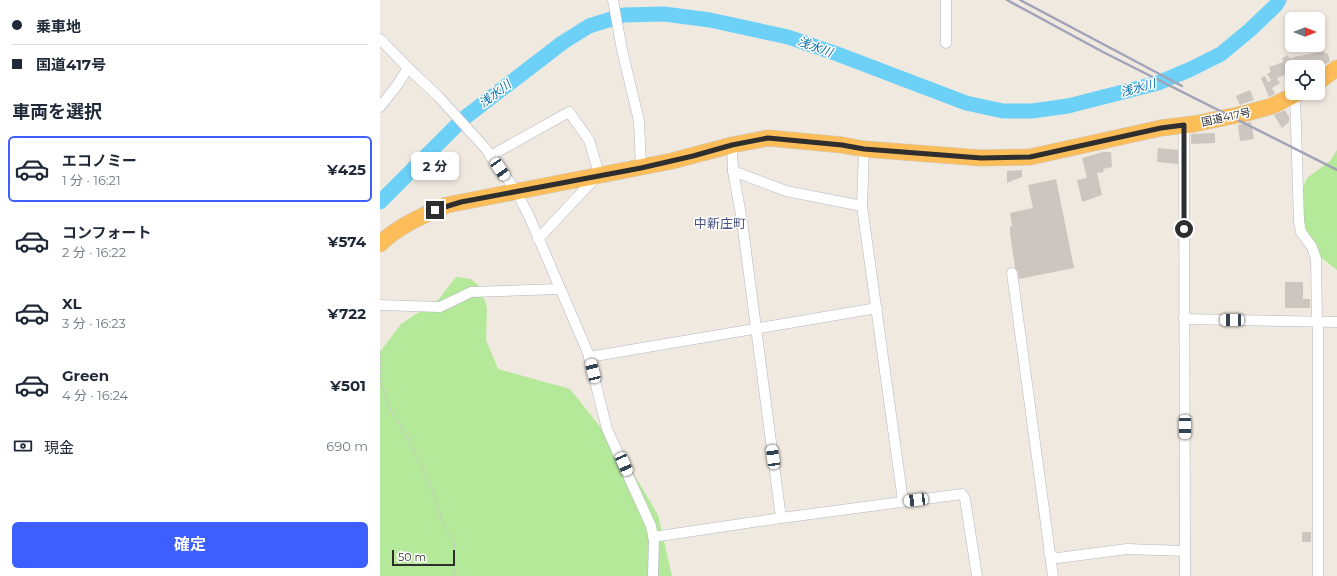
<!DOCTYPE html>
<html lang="ja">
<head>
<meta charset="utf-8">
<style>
  body { margin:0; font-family:Montserrat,"Noto Sans JP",sans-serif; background:#f6f6f7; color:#1f2937; height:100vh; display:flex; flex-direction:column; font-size:15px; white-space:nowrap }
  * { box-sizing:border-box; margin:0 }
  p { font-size:13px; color:#747a83 }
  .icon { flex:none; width:22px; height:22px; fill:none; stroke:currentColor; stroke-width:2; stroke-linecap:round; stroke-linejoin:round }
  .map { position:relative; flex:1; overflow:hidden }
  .side { display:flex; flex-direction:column; background:#fff; width:380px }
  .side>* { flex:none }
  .guide { display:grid; align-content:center; height:88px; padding:0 12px; background:#fff }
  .needle { width:26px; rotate:90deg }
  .buttons { position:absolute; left:905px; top:12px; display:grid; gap:8px }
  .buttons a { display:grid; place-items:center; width:40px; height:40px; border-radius:6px; background:#fff; box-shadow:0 2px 6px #0003; font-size:20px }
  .scale { position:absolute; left:12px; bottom:10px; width:63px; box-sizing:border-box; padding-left:4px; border:2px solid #2e2e2e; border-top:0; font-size:11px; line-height:14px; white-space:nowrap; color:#2e2e2e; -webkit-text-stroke:3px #fff; paint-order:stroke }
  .end { position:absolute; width:18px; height:18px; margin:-9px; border:5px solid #2e2e2e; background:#fff; box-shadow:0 0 0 2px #fff }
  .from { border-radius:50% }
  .bubble { position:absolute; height:28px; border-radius:6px; background:#fff; box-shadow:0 2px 6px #0003; font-size:13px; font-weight:700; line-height:28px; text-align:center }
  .car { position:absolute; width:12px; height:24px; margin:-12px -6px; border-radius:5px; box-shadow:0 0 3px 1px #0007; background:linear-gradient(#fff 24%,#345 0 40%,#fff 0 76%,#345 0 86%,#fff 0) }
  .guide b { display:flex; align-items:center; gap:14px; height:38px; font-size:15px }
  .guide b+b { border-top:1px solid #e0e1e3 }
  .guide i { width:10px; height:10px; background:#1f2937 }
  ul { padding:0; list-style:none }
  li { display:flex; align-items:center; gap:12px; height:66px; margin:0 8px 6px; padding:0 4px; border:2px solid transparent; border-radius:6px }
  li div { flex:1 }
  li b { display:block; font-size:15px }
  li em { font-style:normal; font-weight:700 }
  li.current { border-color:#3d5fff }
  li>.icon { width:36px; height:36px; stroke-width:1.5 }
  h2 { padding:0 12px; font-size:18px; line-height:48px }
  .pay { display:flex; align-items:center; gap:10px; height:44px; padding:0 12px; font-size:15px }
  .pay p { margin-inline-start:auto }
  .button { display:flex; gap:8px; margin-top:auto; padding:8px 12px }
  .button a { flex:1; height:46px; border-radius:6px; background:#3d5fff; color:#fff; font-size:16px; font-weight:700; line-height:46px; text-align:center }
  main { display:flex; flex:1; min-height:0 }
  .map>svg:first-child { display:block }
  .green { fill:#b3e999 }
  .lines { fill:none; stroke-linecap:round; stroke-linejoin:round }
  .river { stroke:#6dd1f7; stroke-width:15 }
  .building { fill:#cbc6bf }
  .minor-casing { stroke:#b3b6c2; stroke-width:11 }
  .trunk-casing { stroke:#c9c9c9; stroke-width:17 }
  .path { stroke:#c9c9c9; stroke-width:1.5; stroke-dasharray:3 2; stroke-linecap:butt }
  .minor { stroke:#fff; stroke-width:10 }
  .trunk { stroke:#fdbe5a; stroke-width:16 }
  .rail { stroke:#a1a4b9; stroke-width:2.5 }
  .route { stroke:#2e2e2e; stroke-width:5 }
  .labels { text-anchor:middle; stroke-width:3; stroke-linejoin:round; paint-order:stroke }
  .street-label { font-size:11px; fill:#2e2e2e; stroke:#fff }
  .water-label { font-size:12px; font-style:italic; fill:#0470ab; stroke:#fff }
  .quarter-label { font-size:13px; fill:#4a5382; stroke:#fff }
</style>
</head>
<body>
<main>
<section class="side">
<div class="guide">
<b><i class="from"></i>乗車地</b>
<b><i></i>国道417号</b>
</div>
<h2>車両を選択</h2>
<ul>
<li class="current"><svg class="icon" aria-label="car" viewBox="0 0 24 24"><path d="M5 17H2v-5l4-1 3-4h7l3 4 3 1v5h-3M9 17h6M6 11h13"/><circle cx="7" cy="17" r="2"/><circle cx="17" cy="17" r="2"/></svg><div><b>エコノミー</b><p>1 分 · 16:21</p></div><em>¥425</em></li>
<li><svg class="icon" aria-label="car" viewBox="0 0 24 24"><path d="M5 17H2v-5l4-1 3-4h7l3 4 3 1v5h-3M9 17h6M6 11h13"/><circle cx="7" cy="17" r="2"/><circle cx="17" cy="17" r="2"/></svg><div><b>コンフォート</b><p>2 分 · 16:22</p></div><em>¥574</em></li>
<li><svg class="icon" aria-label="car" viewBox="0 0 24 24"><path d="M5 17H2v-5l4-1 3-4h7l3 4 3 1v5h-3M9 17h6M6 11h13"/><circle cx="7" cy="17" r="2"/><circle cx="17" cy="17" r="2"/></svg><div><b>XL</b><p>3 分 · 16:23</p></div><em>¥722</em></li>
<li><svg class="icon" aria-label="car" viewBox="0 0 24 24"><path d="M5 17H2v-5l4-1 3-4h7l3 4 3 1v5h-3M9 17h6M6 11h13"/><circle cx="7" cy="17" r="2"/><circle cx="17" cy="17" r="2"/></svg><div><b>Green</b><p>4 分 · 16:24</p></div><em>¥501</em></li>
</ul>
<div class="pay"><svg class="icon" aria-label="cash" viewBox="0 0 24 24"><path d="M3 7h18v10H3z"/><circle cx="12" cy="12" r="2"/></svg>現金<p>690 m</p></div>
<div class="button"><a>確定</a></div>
</section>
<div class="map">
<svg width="957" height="576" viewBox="0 0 957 576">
  <rect width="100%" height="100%" fill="#f0e9e0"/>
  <g class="green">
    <polygon points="957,150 957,270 934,252 921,223 920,196 927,178 950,161"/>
    <polygon points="76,277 91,279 100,287 107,308 106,340 118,369 190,389 242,454 278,515 292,576 0,576 0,352 21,324 59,299"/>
  </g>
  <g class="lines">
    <polyline class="river" points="0,202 83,119 182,43 209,26 244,15 284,14 330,20 408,37 460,55 586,103 623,111 652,111 688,106 778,83 811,69 841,54 871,29 896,5 899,0"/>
  </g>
  <g class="building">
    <polygon points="944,51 945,54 948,53 950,61 946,64 935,67 912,67 912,72 897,78 900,83 892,88 895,94 889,97 881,78 885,76 888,82 891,80 887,74 891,72 889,67 903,62 902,58 908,55 909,58"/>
    <polygon points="870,90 874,100 860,105 856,96"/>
    <polygon points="905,110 909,117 909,122 902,128 894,115"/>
    <polygon points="871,122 874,139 860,141 858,125"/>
    <polygon points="835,133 835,143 811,144 811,134"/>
    <polygon points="778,148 798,150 798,164 777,162"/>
    <polygon points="723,152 731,152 732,167 723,169 724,172 717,173 722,195 702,202 697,180 707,178 702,158"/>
    <polygon points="642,170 642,177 627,183 627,171"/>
    <polygon points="676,179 694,268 639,279 638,272 635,268 630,233 630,226 632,226 630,213 653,208 648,185"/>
    <polygon points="905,282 923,282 923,299 930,299 930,308 905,308"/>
    <rect x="922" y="532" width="9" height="10"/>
  </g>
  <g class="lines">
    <g class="minor-casing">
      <g id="minor">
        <polyline points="233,0 242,50 259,121 261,167"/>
        <polyline points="566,0 566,43"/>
        <polyline points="0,39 28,68 57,95 106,149 136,191 149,216 208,353 227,429 271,526 274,540 273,576"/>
        <polyline points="915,95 919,221 921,232 932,247 936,259 937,322"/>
        <polyline points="0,107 18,84 28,68"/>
        <polyline points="804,125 805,576"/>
        <polyline points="352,145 353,171 362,221 401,518"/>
        <polyline points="484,149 482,206 523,501"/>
        <polyline points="110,156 189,112 209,140 219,174 158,239"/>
        <polyline points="353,171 406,191 482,206"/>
        <polyline points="632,273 673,576"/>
        <polyline points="0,305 60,307 91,292 179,289"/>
        <polyline points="804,319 957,322"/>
        <polyline points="938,322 938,576"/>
        <polyline points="209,357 497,308"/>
        <polyline points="273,537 401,518 582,494 585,499 597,576"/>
        <polyline points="669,553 674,557 678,558 747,549 805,551"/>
      </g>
    </g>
    <g class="trunk-casing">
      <g id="trunk">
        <polyline points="938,82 957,68"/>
        <path d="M0,244C18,226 44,215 67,205L292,161L352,145L388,138L462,145L484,149L601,158L650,157L781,128L814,124L867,113L892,106L918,93"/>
      </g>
    </g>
    <polyline class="path" points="0,350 1,383 10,409 29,440 41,465 52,490 63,523 74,544 74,576"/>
    <use href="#minor" class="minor"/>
    <use href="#trunk" class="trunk"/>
    <g class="rail">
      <polyline points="627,0 723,52 957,170"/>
      <polyline points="640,0 802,86"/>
    </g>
  </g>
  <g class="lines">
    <polyline class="route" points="55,210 81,202 261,168 313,156 352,145 388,138 462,145 484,149 601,158 650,157 781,128 804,125 804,229"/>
  </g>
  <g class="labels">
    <g class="street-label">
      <text transform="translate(846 117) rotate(-12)" y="4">国道417号</text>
    </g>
    <g class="water-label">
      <text transform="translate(435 47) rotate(20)" y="4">浅水川</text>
      <text transform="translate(758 88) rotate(-15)" y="4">浅水川</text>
      <text transform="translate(115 94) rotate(-37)" y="4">浅水川</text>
    </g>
    <g class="quarter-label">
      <text x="340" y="228">中新庄町</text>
    </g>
  </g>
</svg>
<div class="buttons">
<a><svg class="needle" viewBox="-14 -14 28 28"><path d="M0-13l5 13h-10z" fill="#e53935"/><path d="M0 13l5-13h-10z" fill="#747a83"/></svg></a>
<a><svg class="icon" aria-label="locate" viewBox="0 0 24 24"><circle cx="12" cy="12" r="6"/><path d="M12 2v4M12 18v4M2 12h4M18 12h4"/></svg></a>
</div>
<div class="scale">50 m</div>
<i class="end from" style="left:804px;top:229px"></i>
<i class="end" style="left:55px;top:210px"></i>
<div class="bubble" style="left:31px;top:152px;width:48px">2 分</div>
<i class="car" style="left:120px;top:169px;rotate:146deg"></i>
<i class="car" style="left:852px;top:320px;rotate:271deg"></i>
<i class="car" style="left:213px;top:371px;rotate:346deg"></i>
<i class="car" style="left:805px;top:427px;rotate:180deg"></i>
<i class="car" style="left:393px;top:457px;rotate:352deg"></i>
<i class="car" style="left:244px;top:464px;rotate:156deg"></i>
<i class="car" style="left:536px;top:500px;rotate:263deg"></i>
</div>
</main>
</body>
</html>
